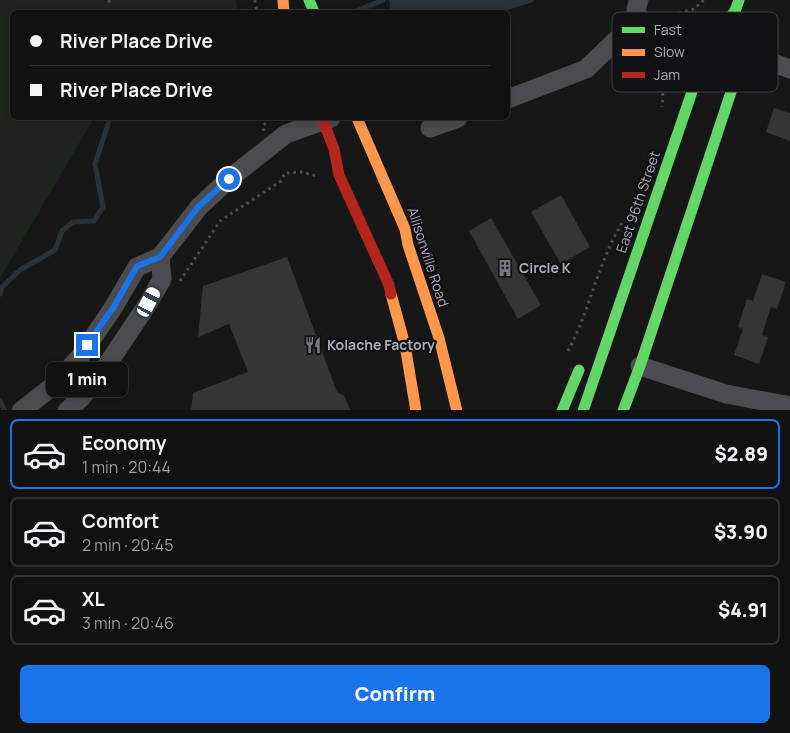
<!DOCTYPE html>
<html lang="en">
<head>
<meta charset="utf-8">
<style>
  body { margin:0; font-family:Manrope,sans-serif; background:#1a1a1a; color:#f1f3f6; height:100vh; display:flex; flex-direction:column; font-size:19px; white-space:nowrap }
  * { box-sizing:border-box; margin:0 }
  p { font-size:16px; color:#9c9d9f }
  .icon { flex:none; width:28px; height:28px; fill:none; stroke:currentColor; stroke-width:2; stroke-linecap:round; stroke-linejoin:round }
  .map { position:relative; height:410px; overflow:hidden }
  .panel { display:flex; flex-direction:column; background:#111; flex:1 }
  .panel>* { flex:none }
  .banner { position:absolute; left:10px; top:10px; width:500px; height:110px; border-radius:8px; box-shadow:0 2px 8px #0003,0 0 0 1px #303131; display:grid; align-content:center; height:110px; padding:0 20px; background:#111 }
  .end { position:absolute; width:22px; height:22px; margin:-11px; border:6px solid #1a73e8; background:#fff; box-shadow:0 0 0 2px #fff }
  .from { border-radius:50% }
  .bubble { position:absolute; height:35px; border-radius:8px; background:#111; box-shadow:0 2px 8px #0003,0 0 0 1px #303131; font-size:16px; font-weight:800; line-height:35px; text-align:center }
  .car { position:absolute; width:15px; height:30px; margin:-15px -8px; border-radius:6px; box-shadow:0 0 4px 1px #0007; background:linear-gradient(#fff 24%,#345 0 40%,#fff 0 76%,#345 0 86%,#fff 0) }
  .banner b { display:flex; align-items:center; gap:18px; height:48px; font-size:19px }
  .banner b+b { border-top:1px solid #303131 }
  .banner i { width:12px; height:12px; background:#f1f3f6 }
  ul { padding:9px 0 0; list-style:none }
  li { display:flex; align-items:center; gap:15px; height:70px; margin:0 10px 8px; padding:0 10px; border:2px solid #303131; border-radius:8px }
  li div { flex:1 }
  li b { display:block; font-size:19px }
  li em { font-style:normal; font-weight:800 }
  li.on { border-color:#1a73e8 }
  li>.icon { width:45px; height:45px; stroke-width:1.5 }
  .cta { display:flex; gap:10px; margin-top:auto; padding:10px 20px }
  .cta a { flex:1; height:58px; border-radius:8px; background:#1a73e8; color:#fff; font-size:20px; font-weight:800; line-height:58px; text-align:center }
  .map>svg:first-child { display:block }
  .green { fill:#1d241e }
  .water { fill:#2a3239 }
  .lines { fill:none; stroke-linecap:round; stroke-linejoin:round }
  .stream { stroke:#2a3239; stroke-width:5 }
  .building { fill:#353536 }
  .path { stroke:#4d4e52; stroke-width:3; stroke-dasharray:2.5 4; stroke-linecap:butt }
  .street { stroke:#4b4c50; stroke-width:19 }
  .fast { stroke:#63d668; stroke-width:11 }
  .slow { stroke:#ff974d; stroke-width:11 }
  .jam { stroke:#b3261e; stroke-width:11 }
  .route { stroke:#1a73e8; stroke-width:6 }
  .labels { text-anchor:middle; stroke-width:4.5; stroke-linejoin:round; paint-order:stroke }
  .street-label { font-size:14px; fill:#a8adb8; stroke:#111113 }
  .poi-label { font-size:14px; font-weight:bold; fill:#a8adb8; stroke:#111113; text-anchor:start }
  .key { fill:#111113; stroke:#3e4045; stroke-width:1 }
  .key-label { font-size:14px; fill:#a8adb8 }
</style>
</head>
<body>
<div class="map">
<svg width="790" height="411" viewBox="0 0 790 411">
  <rect width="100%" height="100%" fill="#171717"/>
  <polygon class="green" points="0,0 236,0 238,12 12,12 12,118 94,118 0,278"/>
  <polygon class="water" points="389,0 535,0 533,2 501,12 391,12"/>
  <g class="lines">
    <g class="stream">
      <polyline points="354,12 383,0"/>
      <polyline points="0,294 2,287 20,270 55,250 62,231 73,222 94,221 103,207 95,164 110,118"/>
      <polyline points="0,401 4,409"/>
    </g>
  </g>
  <g class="building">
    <polygon points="774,108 790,113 790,141 766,132"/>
    <polygon points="561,195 590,247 561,264 531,212"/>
    <polygon points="491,218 541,305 518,319 469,231"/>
    <polygon points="287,257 337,392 344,396 351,411 191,411 193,393 248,372 229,324 198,337 203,286"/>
    <polygon points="762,274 786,282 777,309 771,307 762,335 768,337 759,364 734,355 743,329 738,327 747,299 753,301"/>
  </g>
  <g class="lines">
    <g class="path">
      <polyline points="109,0 109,4"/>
      <polyline points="255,0 257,12"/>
      <polyline points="679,13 694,9 704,0"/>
      <path d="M655,43C648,62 659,70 662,87C663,93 663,101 662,107"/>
      <polyline points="264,131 263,126 270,118"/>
      <polyline points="180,281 220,221 281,181 285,173 301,172 317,176"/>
      <path d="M568,351C585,320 593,285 607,253C611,242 617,232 623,221"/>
    </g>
    <g class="street">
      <path d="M641,24C692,32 742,52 790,69"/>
      <polyline points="508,99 586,69 628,29 641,24 636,9 639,0"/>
      <polyline points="430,128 458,118"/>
      <polyline points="640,366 726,394 790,406"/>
      <polyline points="21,411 53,386 79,358 113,308 137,267 160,257 199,207 229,179 286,134 331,118"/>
      <polyline points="67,411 82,397 109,362 149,302 162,279 160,257"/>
    </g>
    <g class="fast">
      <polyline points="309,0 314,12"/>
      <polyline points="562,411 579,370"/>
      <polyline points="583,411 709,42 735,11 739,0"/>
      <polyline points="623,411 640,366 744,53 735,11"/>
    </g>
    <g class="slow">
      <polyline points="283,0 284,12"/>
      <polyline points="357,118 405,229 408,245 439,338 457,411"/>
      <polyline points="391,294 405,345 416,411"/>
    </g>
    <polyline class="jam" points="322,118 334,149 339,175 389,285 391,294"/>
  </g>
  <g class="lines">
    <polyline class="route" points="87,345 113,308 137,266 160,257 198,207 229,179"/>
  </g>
  <defs>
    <g id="building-bare" transform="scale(1.35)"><path d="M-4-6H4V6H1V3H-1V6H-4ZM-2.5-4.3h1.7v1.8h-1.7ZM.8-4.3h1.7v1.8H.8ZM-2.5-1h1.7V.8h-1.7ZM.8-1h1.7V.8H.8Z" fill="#757880" stroke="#111113" stroke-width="2.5" paint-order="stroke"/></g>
    <g id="restaurant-bare" transform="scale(1.35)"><path d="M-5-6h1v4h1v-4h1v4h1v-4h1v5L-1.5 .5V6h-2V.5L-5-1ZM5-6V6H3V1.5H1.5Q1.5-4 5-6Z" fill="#757880" stroke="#111113" stroke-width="2.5" paint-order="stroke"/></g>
  </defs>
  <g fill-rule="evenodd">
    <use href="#building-bare" x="505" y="268"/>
    <use href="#restaurant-bare" x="313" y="345"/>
  </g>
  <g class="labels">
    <g class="street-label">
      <text transform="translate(638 202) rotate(-71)" y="5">East 96th Street</text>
      <text transform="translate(428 257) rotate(72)" y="5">Allisonville Road</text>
    </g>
    <g class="poi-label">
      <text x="519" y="273">Circle K</text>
      <text x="327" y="350">Kolache Factory</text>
    </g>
  </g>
  <rect x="612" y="12" width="166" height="80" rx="8" class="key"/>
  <rect x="622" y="27" width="23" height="6" fill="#63d668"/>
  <rect x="622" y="49" width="23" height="7" fill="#ff974d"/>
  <rect x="622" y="72" width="23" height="6" fill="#b3261e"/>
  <g class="key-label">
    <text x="654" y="35">Fast</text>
    <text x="654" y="57">Slow</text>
    <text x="654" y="80">Jam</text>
  </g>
</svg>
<i class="end from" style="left:229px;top:179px"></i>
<i class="end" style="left:87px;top:345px"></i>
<div class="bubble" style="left:46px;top:362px;width:82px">1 min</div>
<i class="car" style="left:149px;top:302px;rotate:28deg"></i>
<div class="banner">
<b><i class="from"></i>River Place Drive</b>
<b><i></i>River Place Drive</b>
</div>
</div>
<section class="panel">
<ul>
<li class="on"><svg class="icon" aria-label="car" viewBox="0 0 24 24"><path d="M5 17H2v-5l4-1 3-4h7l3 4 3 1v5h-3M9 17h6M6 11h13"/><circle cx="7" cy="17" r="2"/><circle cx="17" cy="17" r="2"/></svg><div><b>Economy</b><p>1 min · 20:44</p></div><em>$2.89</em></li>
<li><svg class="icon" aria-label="car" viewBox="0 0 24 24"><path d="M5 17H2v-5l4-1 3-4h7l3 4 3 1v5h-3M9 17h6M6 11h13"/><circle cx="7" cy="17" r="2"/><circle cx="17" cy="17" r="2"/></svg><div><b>Comfort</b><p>2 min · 20:45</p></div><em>$3.90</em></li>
<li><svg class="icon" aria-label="car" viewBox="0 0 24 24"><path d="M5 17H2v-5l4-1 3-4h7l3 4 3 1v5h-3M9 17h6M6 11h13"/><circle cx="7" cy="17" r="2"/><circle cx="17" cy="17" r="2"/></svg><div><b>XL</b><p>3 min · 20:46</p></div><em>$4.91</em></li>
</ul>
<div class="cta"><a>Confirm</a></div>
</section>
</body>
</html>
